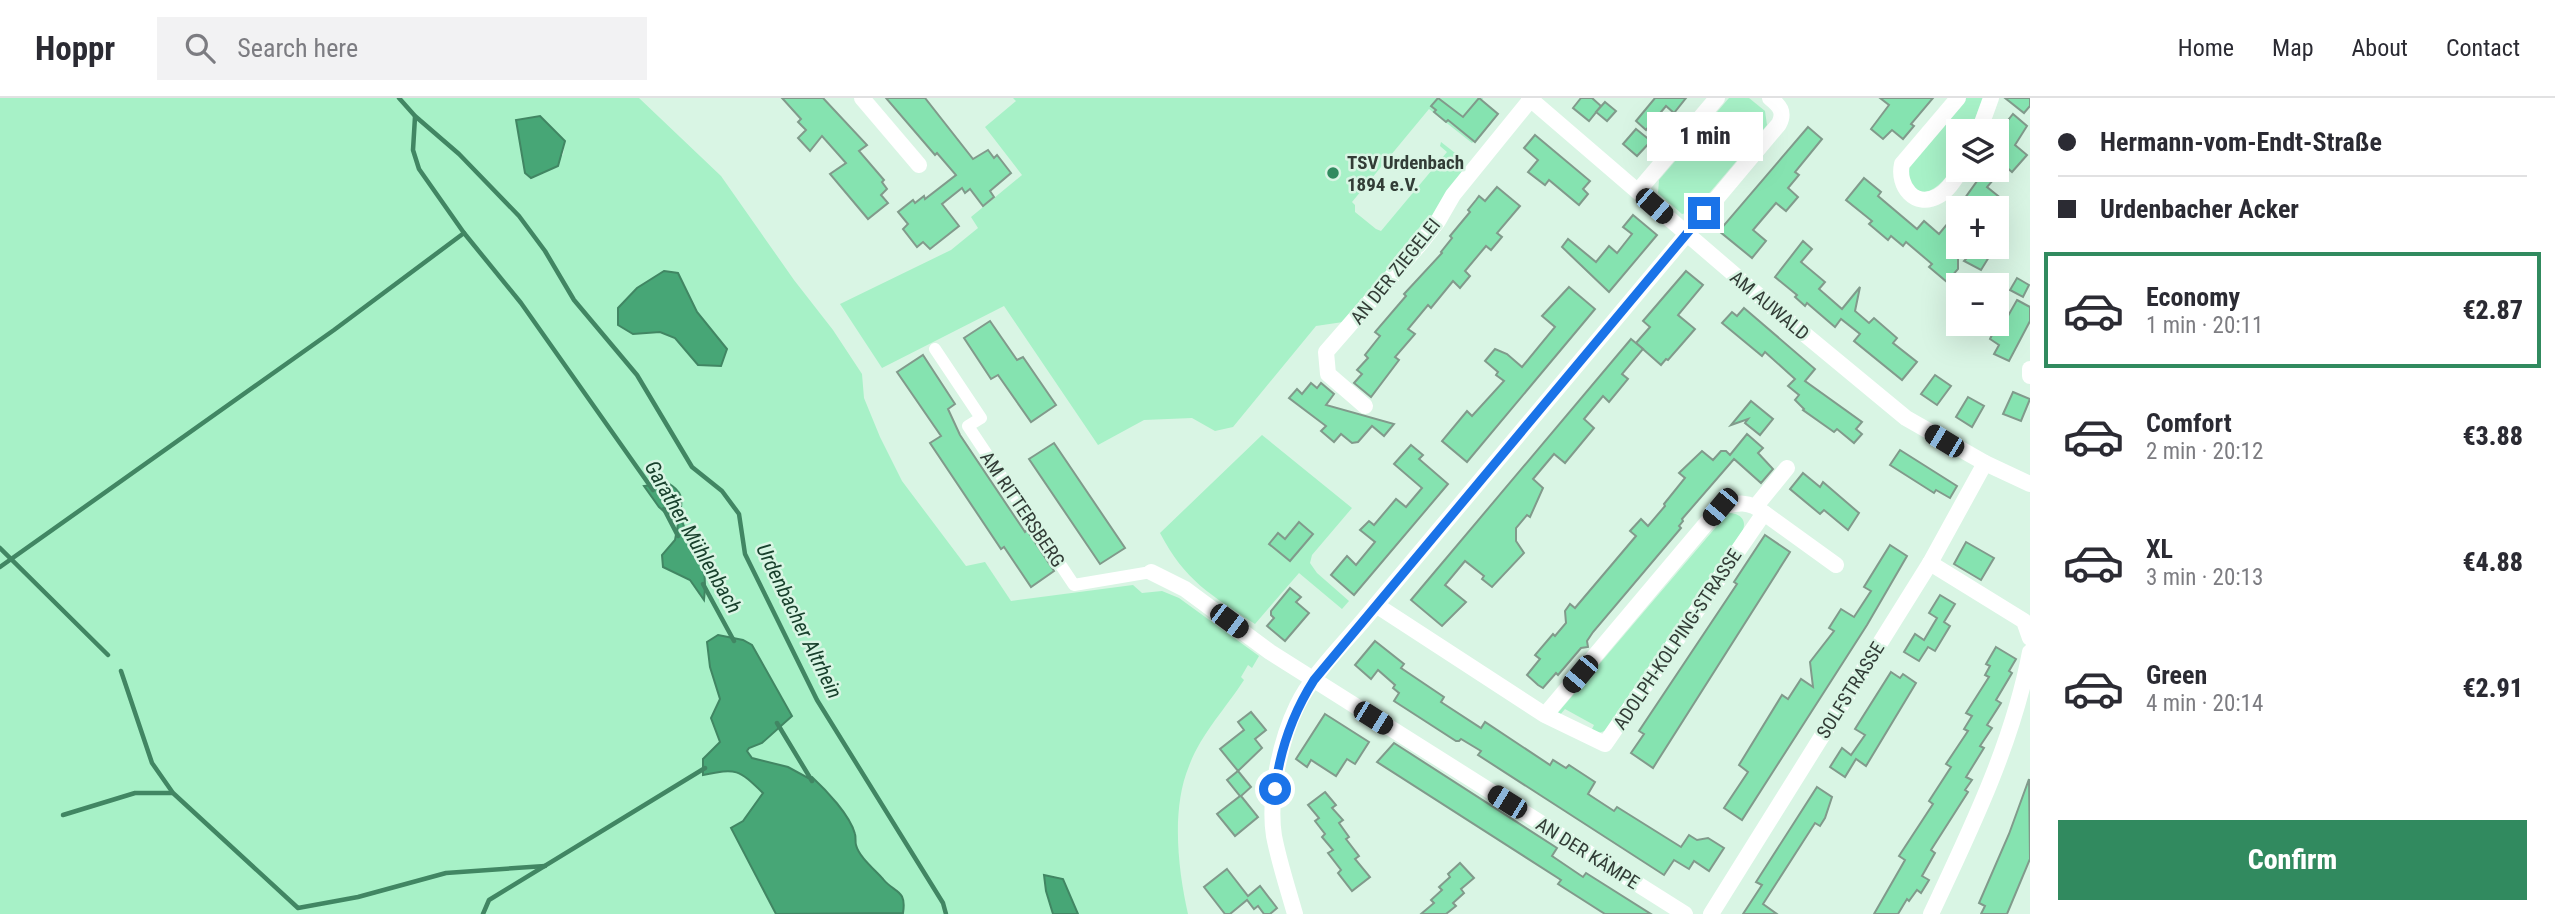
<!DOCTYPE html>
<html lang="en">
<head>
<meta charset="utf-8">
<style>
  body { margin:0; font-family:"Roboto Condensed",sans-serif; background:#f2f2f3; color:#2b2b33; height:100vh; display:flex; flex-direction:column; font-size:26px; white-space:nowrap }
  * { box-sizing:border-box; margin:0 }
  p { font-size:23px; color:#7c7c81 }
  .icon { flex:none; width:38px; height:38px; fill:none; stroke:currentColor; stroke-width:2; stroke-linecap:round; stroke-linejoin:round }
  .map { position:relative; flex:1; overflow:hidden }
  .sheet { display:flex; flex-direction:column; background:#fff; width:525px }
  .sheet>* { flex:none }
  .banner { display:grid; align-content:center; height:154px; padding:0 28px; background:#fff }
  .buttons { position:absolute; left:1946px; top:21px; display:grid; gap:14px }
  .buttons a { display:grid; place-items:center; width:63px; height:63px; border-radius:0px; background:#fff; box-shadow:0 7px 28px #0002; font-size:35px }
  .end { position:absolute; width:32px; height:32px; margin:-16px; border:9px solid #1a73e8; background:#fff; box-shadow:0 0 0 4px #fff }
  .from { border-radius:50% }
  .bubble { position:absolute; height:49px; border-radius:0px; background:#fff; box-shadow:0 7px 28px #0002; font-size:23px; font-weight:800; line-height:49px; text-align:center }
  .car { position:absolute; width:21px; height:42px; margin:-21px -10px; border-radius:9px; box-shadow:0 0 5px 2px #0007; background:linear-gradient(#222 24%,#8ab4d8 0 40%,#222 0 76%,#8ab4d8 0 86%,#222 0) }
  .banner b { display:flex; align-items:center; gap:24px; height:66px; font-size:26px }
  .banner b+b { border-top:2px solid #e1e1e2 }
  .banner i { width:18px; height:18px; background:#2b2b33 }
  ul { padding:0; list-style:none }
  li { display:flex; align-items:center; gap:21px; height:116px; margin:0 14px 10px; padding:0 14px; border:4px solid transparent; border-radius:0px }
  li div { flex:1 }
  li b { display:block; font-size:26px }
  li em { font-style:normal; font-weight:800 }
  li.on { border-color:#318a5f }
  li>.icon { width:63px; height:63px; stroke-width:1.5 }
  .action { display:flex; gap:14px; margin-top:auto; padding:14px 28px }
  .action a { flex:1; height:80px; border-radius:0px; background:#318a5f; color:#fff; font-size:28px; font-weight:800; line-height:80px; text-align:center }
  header { display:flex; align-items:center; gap:42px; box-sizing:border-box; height:98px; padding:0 35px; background:#fff; border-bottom:2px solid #e1e1e2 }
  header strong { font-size:33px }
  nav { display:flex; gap:38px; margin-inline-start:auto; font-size:24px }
  .search { width:490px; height:63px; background:#f2f2f3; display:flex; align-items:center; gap:18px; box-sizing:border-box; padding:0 24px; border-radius:0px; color:#7c7c81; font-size:26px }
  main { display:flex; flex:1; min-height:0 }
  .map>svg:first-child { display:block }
  .green { fill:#a7f1c7; fill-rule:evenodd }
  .water { fill:#47a676; stroke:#418663; stroke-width:2 }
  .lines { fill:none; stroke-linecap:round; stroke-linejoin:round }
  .stream { stroke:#418663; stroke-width:4.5 }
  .building { fill:#85e3b0; stroke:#819a8b; stroke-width:2 }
  .pedestrian { stroke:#fff; stroke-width:12 }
  .minor { stroke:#fff; stroke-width:16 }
  .route { stroke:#1a73e8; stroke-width:9 }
  .poi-dot { fill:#318a5f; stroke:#d9f5e4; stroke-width:2.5 }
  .labels { text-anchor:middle; stroke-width:5; stroke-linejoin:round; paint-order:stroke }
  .poi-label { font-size:19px; font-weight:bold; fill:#323c36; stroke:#d9f5e4; text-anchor:start }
  .street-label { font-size:19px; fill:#323c36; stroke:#d9f5e4 }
  .water-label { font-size:21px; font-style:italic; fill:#18402c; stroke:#d9f5e4 }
</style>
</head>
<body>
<header>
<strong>Hoppr</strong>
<div class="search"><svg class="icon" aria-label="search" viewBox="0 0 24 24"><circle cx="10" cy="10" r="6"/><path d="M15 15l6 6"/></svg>Search here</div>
<nav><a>Home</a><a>Map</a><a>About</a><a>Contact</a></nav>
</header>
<main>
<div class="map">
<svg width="2030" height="816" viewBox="0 0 2030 816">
  <rect width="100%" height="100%" fill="#d9f5e4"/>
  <g class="green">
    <path d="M0,0H639L721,78L794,182L833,232L862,276L864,300L880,339L902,383L966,468L985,464L1011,503L1133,487L1142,495L1162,493L1179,500L1259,558L1252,570L1248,567L1241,579L1244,582C1226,610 1201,636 1189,668C1171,711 1178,772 1188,816H1078L1063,781L1046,793L1053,816H900L903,815L897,791C887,788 860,759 856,748C854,743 857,743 855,738C853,724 836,702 826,692C806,673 778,667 752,660L747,653L749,650L762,645L792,617L752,547L710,569L720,602L711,620L720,644L703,661V677C739,672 735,669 763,695L743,723L731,730L776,816H0ZM541,18L565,43L563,57L525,75L516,23ZM664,173L678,175L697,214L727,250L698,267L676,240L660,234L637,190ZM656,386L681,421L702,461L701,500L691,482L663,469L675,441L678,426L659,409L644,389Z"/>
    <polygon points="1013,0 1483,0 1482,2 1498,16 1472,45 1429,11 1352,104 1355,107 1355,114 1376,131 1381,133 1447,54 1440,48 1441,44 1464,62 1464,72 1435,117 1429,118 1394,160 1395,166 1343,224 1316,228 1233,329 1215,333 1192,320 1144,322 1098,347 1004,208 882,270 840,206 951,152 978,130 971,119 1022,77 985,29 1016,3"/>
    <polygon points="1729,0 1749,0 1765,13 1767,27 1694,113 1682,116 1658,95 1659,82"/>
    <path d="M1964,0H1984L1972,33H1958C1958,42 1960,53 1958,61C1957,66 1952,71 1949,75C1933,98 1909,105 1908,69Z"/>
    <path d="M1262,337L1352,410L1312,457L1310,465L1317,475L1349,503L1342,511L1299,475L1255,526C1211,497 1185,483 1160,435Z"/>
    <path d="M1728,415C1739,415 1747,421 1743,432L1607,632L1596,636L1590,635L1594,627L1565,611L1559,618L1556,617Z"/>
  </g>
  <g class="water">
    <polygon points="540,18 565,43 558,68 531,80 525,75 516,22"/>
    <polygon points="664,173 678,175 697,214 727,251 721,268 698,267 675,240 660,234 633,236 618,227 618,210 637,190"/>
    <path d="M668,385C690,398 677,408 682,423C694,459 709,458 704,502L690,482L663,469L662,457L675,442L678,426L659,409L644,388Z"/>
    <path d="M718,537L743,542L752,547L792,618L762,645L749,650L747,653L752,660L788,669L808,680L812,679C826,692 850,717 855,736C856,739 855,743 856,747C859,759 875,772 883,781C894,795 907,791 903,815L776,816L731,730L743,723L763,695C738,671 737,670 703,677V661L720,644L711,620L720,601L710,569L707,544Z"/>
    <polygon points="1044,777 1063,781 1078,816 1053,816 1046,793"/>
  </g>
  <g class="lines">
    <g class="stream">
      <polyline points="399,0 415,18 459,56 519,118 545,153 574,202 637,277 692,369 722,393 739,416 745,456 817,602 943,805 946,816"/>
      <polyline points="415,19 413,52 419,71 464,135 521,205 653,392"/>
      <polyline points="664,411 678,438"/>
      <polyline points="0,450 108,557"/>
      <polyline points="0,469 334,232 464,135"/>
      <polyline points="703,486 734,543"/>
      <polyline points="121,573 152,665 173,695 298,810 358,799 446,775 545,768"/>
      <polyline points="777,625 812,683"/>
      <polyline points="63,717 135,695 172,695"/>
      <polyline points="483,816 489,802 705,670"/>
    </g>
  </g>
  <g class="building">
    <polygon points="782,0 823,0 867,47 859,53 884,82 882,84 887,91 881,97 888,105 868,121 830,76 846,65 822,38 810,53 798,40 806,32 798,24 801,21"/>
    <polygon points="886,0 925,0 973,61 988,52 994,60 997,57 1011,75 990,93 994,99 983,108 970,91 965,95 962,90 942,106 959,128 930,151 923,144 917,149 903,131 908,126 898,114 913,102 915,105 924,98 925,101 956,77 937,55 935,57"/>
    <polygon points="1438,0 1463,19 1479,0 1498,16 1475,44 1448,22 1446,24 1434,14 1436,12 1431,8"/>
    <polygon points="1581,0 1592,0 1601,8 1589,23 1573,10"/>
    <polygon points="1655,0 1686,0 1674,15 1666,8 1646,32 1636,23"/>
    <polygon points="1880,0 1933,0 1911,26 1914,28 1903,41 1892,32 1883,41 1871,31 1889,7"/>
    <polygon points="2005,0 2030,0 2030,8 2024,15"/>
    <polygon points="1605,4 1616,13 1607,23 1596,14"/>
    <polygon points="2013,16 2027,28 2015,47 2027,57 2012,74 2005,68 1987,89 2002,101 1994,110 1960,110 1967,102 1965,100 1985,72 1997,72 1997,36"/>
    <polygon points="1808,29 1822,41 1795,74 1799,77 1788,90 1798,99 1786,113 1776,105 1753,132 1766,143 1752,160 1719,133"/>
    <polygon points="1636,31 1651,43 1637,58 1623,46"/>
    <polygon points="1535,37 1590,83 1583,91 1588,96 1579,107 1549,82 1545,87 1528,74 1538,62 1524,50"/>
    <polygon points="1864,80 1881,94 1878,98 1917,131 1924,123 1939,136 1958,113 1958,171 1947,184 1929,169 1932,166 1906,144 1903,148 1891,138 1888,142 1869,126 1872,123 1846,102"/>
    <polygon points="1497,89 1520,108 1497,135 1502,139 1491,152 1486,148 1465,173 1470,178 1460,190 1453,183 1431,210 1428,207 1408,231 1415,236 1395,259 1399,262 1371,299 1354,285 1362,276 1357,272 1368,260 1365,257 1380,238 1375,234 1406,198 1404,196 1442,155 1441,154 1452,140 1450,138 1470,114 1468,112 1476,102 1479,98 1485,103"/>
    <polygon points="1633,117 1657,137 1609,194 1562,149 1568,141 1596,164 1609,148 1617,155 1632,136 1623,129"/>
    <polygon points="1803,143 1812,151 1801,164 1825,184 1819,191 1842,211 1860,189 1855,213 1869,225 1874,220 1897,240 1893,245 1917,264 1902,282 1854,243 1860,236 1841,221 1835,229 1807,205 1805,208 1795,199 1797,197 1775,179"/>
    <polygon points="1978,149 1989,159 1981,172 1964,163"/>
    <polygon points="1686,173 1703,187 1678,217 1695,231 1668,262 1666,261 1661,267 1636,245 1650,229 1643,223"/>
    <polygon points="2017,180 2029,187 2023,199 2010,192"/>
    <polygon points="1569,189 1595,211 1467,364 1442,343 1467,313 1472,318 1504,283 1496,277 1498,274 1485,263 1495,251 1507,256 1522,269 1555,229 1542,218"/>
    <polygon points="2017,202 2030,209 2030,223 2009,263 1994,256 1999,247 1990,241 1997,227 1997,212 2008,218"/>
    <polygon points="1744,210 1815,271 1805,283 1862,324 1856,331 1862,336 1854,345 1837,331 1834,334 1803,312 1804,311 1795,302 1799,297 1788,288 1795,281 1765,254 1762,258 1722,225 1732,214 1737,218"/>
    <polygon points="990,223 1017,262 1023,259 1056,307 1031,324 998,277 991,281 964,240"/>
    <polygon points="1631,241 1643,251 1622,276 1628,281 1609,304 1603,298 1584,321 1594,330 1565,365 1554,356 1533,381 1543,390 1530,419 1527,417 1516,430 1516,443 1524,455 1492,489 1482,481 1484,478 1465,463 1445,487 1466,504 1442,528 1411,502"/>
    <polygon points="923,257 955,306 948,311 960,337 1025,434 1027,432 1054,473 1031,489 1004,449 1001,451 930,345 941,338 897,274"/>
    <polygon points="1935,277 1951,288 1937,307 1921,296"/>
    <polygon points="1311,285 1317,290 1321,285 1334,296 1326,307 1394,326 1384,338 1372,328 1358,344 1352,345 1341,336 1334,344 1321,333 1326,328 1289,300 1297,291 1302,296"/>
    <polygon points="2013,294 2030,301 2021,323 2003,316"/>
    <polygon points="1968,299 1984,308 1972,329 1956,319"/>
    <polygon points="1751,303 1773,321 1760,337 1745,325 1748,321 1731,327"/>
    <polygon points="1747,336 1763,350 1758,355 1773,371 1761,385 1734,361 1682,421 1683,423 1679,428 1681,430 1593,534 1587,543 1588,549 1581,550 1558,577 1556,575 1543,590 1538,587 1527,577 1540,561 1535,557 1553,536 1555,538 1566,525 1565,513 1570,506 1575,510 1614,464 1636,438 1630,433 1641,421 1648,428 1665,408 1664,406 1685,380 1679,375 1702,353 1713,362 1721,353 1726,353 1730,357"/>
    <polygon points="1054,345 1125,450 1100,466 1029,361"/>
    <polygon points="1411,347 1423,357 1419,361 1448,386 1354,497 1331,477 1347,458 1356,467 1375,444 1360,432 1369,423 1374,427 1396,401 1406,409 1422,390 1394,366"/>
    <polygon points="1900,352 1957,388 1950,400 1936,392 1934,395 1890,367"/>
    <polygon points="1803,375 1820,389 1823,384 1859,415 1848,432 1824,412 1820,416 1790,391"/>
    <polygon points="1299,424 1313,436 1290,463 1269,446 1278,435 1285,441"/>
    <polygon points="1765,437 1790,454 1653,670 1631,655 1644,636 1639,633 1737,486 1734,484"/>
    <polygon points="1966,444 1994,460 1981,482 1954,466"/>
    <polygon points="1890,447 1907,458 1867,527 1742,722 1724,710 1748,674 1739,667 1782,597 1788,601 1801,581 1813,589 1810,564 1834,533 1829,530 1841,511 1854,519 1871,493 1864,489"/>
    <polygon points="1290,490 1301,499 1296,504 1309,515 1285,543 1267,528 1274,520 1271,517 1271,513"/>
    <polygon points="1940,497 1955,506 1944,524 1950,528 1935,553 1928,549 1919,563 1904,554 1915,536 1924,542 1937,520 1929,515"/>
    <polygon points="1375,543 1404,566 1401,570 1444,599 1441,604 1481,630 1485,624 1550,667 1553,662 1566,670 1569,667 1595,684 1588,696 1614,713 1617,709 1681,749 1689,737 1697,742 1708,740 1724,750 1709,773 1694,763 1689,771 1674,762 1664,777 1478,657 1481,653 1461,641 1459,643 1456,643 1394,603 1399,595 1393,590 1395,587 1378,572 1371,581 1355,567"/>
    <polygon points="1996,549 2016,561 2009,573 2012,575 1996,602 2001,605 1987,627 1992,630 1980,648 1984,650 1966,679 1972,682 1965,692 1968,694 1931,752 1935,755 1922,778 1929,782 1921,795 1917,792 1909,803 1907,801 1898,816 1874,816 1905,762 1899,758 1933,706 1929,703 1951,669 1946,666 1968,633 1964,631 1972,618 1966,615 1989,579 1985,577 1990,568 1986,566"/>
    <polygon points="1891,574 1900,580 1903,576 1916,585 1866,668 1856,661 1845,679 1830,669 1842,650 1851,657 1865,637 1855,631"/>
    <polygon points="1251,614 1266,632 1255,641 1262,650 1238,673 1220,651 1244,632 1238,624"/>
    <polygon points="1325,616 1369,644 1355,666 1347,661 1336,678 1311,662 1307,669 1296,661"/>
    <polygon points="1394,645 1557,750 1552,758 1583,779 1586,775 1651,816 1605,816 1558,786 1561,782 1377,664"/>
    <polygon points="1238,673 1251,689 1241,698 1258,719 1235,738 1217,716 1240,698 1227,682"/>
    <polygon points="2029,681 2030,761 2007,816 1981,816 1985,808 1979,805 2009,736"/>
    <polygon points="1817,689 1832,699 1825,720 1820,728 1815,725 1763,806 1777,816 1743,816 1762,787 1756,784"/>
    <polygon points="1325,694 1336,707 1332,710 1343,722 1339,725 1349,739 1346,741 1359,758 1355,761 1370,779 1352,793 1338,775 1341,772 1328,755 1333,752 1322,739 1325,736 1315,723 1319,720 1308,707"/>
    <polygon points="1460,765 1474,780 1461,791 1464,795 1453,805 1456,808 1446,816 1421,816 1434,805 1431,802 1442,792 1439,789 1450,779 1448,776"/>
    <polygon points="1227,771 1248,798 1260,788 1277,810 1270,816 1264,816 1258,808 1254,811 1247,802 1230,816 1225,816 1204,789"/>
  </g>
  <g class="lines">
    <polyline class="pedestrian" points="935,251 981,320 968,328 1074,487 1151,474"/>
    <g class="minor">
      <polyline points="862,0 919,67"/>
      <polyline points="1529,0 1779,215 1906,320 1985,365 2030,386"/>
      <path d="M1958,0L1902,66C1897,88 1915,111 1938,98C1948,93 1955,81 1961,72"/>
      <polyline points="1979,33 1991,0"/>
      <polyline points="1638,93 1717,0"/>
      <polyline points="2030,271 2030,278"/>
      <polyline points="1365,308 1328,276 1326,254 1420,146 1438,123 1453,97 1531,1"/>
      <polyline points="1756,408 1787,370"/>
      <polyline points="1764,415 1836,467"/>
      <polyline points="1930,465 2024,523 2030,540"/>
      <polyline points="1151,474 1185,491 1270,554 1685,816"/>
      <path d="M1376,507L1545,617L1720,409C1737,405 1749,402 1764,415L1605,646L1545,617"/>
      <path d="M1295,816C1288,791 1279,764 1274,738C1268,700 1280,643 1297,608C1313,574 1352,538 1376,507L1779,26C1785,14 1780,8 1770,0"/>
      <polyline points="1711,816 1930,465 1985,365"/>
      <path d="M1931,816C1970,733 2013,645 2030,554"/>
    </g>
  </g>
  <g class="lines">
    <path class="route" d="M1275,691C1280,652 1293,615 1314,582L1704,115"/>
  </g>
  <circle class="poi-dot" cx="1333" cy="75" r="7"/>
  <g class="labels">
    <g class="poi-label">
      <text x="1347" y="71">TSV Urdenbach<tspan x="1347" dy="22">1894 e.V.</tspan></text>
    </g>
    <g class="street-label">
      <text transform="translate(1395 173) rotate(-51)" y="7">AN DER ZIEGELEI</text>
      <text transform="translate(1770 207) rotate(40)" y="7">AM AUWALD</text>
      <text transform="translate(1023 411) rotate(56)" y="7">AM RITTERSBERG</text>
      <text transform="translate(1677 541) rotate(-56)" y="7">ADOLPH-KOLPING-STRASSE</text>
      <text transform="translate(1850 592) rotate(-58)" y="7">SOLFSTRASSE</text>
      <text transform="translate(1588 755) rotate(32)" y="7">AN DER KÄMPE</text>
    </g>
    <g class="water-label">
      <text transform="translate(693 439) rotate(60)" y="7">Garather Mühlenbach</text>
      <text transform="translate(799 523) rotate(64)" y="7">Urdenbacher Altrhein</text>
    </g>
  </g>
</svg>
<div class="buttons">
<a><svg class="icon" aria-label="layers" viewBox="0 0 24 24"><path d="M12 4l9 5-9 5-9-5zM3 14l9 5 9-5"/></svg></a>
<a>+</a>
<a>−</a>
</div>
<i class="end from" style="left:1275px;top:691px"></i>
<i class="end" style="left:1704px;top:115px"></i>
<div class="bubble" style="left:1647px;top:14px;width:116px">1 min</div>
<i class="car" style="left:1654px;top:108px;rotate:131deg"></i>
<i class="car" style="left:1944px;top:343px;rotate:301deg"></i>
<i class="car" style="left:1720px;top:409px;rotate:220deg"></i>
<i class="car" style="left:1229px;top:523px;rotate:127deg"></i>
<i class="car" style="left:1580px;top:576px;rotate:220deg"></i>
<i class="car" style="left:1373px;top:620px;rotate:122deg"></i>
<i class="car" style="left:1507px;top:704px;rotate:302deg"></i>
</div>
<section class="sheet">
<div class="banner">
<b><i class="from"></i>Hermann-vom-Endt-Straße</b>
<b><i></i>Urdenbacher Acker</b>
</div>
<ul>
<li class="on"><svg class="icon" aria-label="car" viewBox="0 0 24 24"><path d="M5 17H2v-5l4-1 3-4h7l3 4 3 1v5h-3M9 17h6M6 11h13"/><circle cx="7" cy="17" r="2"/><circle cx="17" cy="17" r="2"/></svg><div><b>Economy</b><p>1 min · 20:11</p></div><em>€2.87</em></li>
<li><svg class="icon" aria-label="car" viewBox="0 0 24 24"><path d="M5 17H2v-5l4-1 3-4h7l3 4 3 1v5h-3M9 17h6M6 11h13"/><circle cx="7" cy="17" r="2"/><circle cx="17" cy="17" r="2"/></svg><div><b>Comfort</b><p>2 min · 20:12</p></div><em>€3.88</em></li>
<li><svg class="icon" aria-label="car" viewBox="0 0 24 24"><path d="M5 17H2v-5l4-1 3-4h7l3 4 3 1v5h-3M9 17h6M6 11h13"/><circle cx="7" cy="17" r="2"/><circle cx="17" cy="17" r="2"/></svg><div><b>XL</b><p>3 min · 20:13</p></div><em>€4.88</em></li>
<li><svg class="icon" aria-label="car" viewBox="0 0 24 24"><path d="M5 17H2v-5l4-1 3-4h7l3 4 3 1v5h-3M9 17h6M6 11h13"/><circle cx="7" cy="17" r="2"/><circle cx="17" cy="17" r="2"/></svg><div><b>Green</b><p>4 min · 20:14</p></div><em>€2.91</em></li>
</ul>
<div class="action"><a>Confirm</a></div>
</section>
</main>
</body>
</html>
